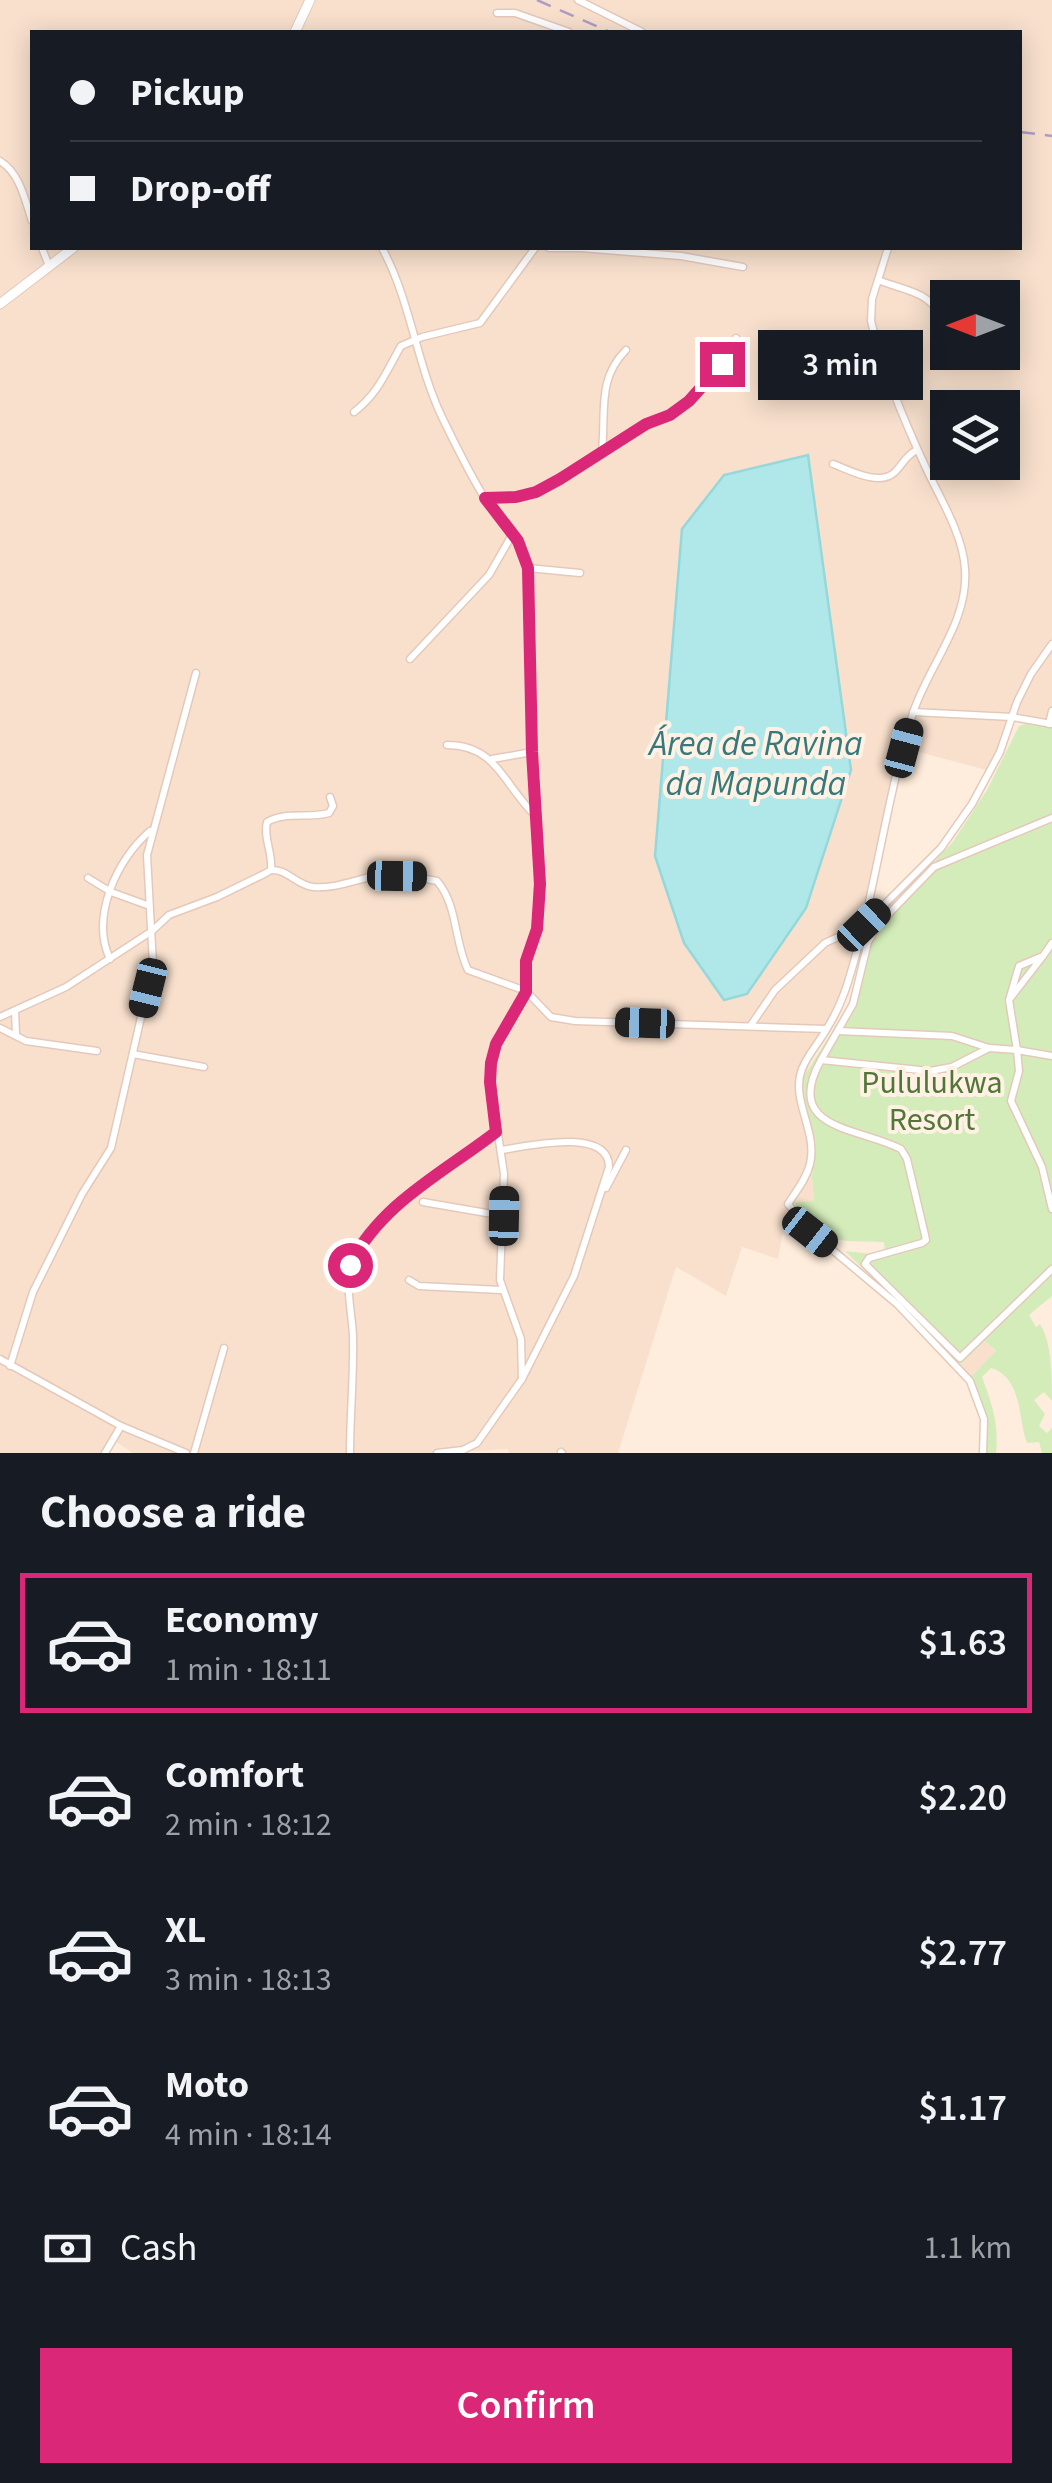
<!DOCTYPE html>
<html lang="en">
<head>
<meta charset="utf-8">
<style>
  body { margin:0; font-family:"Source Sans 3",sans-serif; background:#20242c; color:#f1f3f6; height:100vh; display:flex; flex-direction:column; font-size:38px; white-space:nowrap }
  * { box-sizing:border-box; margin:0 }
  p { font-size:32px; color:#9ea1a6 }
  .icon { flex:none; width:55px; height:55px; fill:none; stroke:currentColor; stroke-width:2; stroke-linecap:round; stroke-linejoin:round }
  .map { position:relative; height:1453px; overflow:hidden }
  .panel { display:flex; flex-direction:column; background:#171b24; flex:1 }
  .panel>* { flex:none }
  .banner { position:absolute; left:30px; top:30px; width:992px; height:220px; border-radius:0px; box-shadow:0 5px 25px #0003; display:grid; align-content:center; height:220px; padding:0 40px; background:#171b24 }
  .needle { width:65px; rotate:270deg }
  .controls { position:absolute; left:930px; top:280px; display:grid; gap:20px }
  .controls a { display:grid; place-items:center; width:90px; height:90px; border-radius:0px; background:#171b24; box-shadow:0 5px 25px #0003; font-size:50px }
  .end { position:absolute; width:45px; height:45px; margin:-22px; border:12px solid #db2777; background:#fff; box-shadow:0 0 0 5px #fff }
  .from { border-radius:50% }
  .bubble { position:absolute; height:70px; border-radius:0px; background:#171b24; box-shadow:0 5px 25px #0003; font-size:32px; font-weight:600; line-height:70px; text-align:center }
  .car { position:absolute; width:30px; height:60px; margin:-30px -15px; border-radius:12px; box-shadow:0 0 8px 2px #0007; background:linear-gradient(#222 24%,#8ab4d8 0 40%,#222 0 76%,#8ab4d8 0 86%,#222 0) }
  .banner b { display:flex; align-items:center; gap:35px; height:95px; font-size:38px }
  .banner b+b { border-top:2px solid #363941 }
  .banner i { width:25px; height:25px; background:#f1f3f6 }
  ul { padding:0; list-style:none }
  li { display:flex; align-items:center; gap:30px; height:140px; margin:0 20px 15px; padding:0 20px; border:5px solid transparent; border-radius:0px }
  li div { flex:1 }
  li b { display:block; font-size:38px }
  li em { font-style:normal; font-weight:600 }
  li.on { border-color:#db2777 }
  li>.icon { width:90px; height:90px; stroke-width:1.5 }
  h2 { padding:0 40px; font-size:45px; line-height:120px }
  .pay { display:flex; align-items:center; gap:25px; height:110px; padding:0 40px; font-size:38px }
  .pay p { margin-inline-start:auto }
  .button { display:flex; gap:20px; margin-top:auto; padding:20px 40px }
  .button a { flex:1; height:115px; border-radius:0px; background:#db2777; color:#fff; font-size:40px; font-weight:600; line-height:115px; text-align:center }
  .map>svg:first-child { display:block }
  .residential { fill:#f8e0cd; fill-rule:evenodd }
  .green { fill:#d4ecba }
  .water { fill:#b0e7e8; stroke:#95d8db; stroke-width:2.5 }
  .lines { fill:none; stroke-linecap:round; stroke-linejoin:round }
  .minor-casing { stroke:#e4c9bb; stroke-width:9 }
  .tertiary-casing { stroke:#e4c9bb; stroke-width:11 }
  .minor { stroke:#fff; stroke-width:6 }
  .tertiary { stroke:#fff; stroke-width:9 }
  .rail { stroke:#ae9cc7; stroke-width:2.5; stroke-dasharray:15 10; stroke-linecap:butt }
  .route { stroke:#db2777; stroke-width:12 }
  .labels { text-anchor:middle; stroke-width:8; stroke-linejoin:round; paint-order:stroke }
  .park-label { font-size:32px; fill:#527638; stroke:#fff1e4 }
  .water-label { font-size:35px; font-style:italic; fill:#36797c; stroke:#fff1e4 }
</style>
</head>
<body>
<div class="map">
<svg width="1052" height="1453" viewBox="0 0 1052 1453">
  <rect width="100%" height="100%" fill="#feeddc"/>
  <g class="residential">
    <path d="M0,0H1052V728L1011,721L990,771L904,748L846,987L804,1077V1097L816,1142L812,1176L814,1202L788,1204L778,1259L742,1247L726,1296L676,1267L618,1453H509L508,1449L437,1453H133L113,1440L105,1453H0ZM32,32H1020V248H32ZM948,298H1002V352H948ZM948,408H1002V462H948Z"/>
    <polygon points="985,1341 996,1352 971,1377 960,1365"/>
  </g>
  <path class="green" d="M1029,723L1052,728V1296L1029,1315L1036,1327L1040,1324C1052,1343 1052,1376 1052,1401L1044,1392L1034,1400L1045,1414L1039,1426L1047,1433L1052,1428V1453H1042L1039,1442L1027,1443C1018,1420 1023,1378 991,1368L982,1377C992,1404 999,1424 996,1453H987V1419L971,1377L996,1351L985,1341L960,1365L845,1251L873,1254L885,1251L884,1242C844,1241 812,1245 794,1202L814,1201L812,1176L816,1142L804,1097V1076L852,1000L871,929L952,843L987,790L1019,726Z"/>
  <polygon class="water" points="808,455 851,770 806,908 747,994 724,1000 684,943 655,856 682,529 724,475"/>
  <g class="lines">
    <g class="minor-casing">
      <g id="minor">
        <polyline points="578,0 642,32"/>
        <polyline points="497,13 515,13 569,32"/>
        <path d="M0,161C20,173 25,200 32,221"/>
        <polyline points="42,248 49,266"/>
        <path d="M382,248C410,299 416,361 441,415C454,442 468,471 484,497C500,521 520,540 528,568L532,752L539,838L537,929L526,961V991L496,1044L490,1081L504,1174L500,1280L521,1339L522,1379"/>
        <polyline points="549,248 581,248"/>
        <polyline points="581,248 681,256 743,267"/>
        <path d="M888,248L872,299L871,321C883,372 905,423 927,470C941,500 963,535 965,569C969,623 927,667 912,716C885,804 875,895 848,982C843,998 835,1016 826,1030C818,1044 808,1054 802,1069C790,1100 818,1131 810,1164C806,1180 796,1191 788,1204L811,1232L897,1304L970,1381L984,1419L983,1453"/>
        <path d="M878,280C915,294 923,289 948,322"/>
        <polyline points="973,352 987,359"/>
        <path d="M354,412C378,394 386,372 401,346L422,337L480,323L535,248"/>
        <path d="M602,451C606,411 597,379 626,350"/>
        <path d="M833,464C849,470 880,487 895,472C904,463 905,456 917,450"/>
        <polyline points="486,498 517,497 536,492 689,401 722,364 736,338"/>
        <polyline points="528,568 580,573"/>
        <polyline points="410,659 489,575 512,535"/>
        <polyline points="913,712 1012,717 1052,724"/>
        <polyline points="1049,724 1052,711"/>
        <path d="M447,745C498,745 504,787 537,817"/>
        <polyline points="492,759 532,752"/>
        <path d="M271,870C288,869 296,885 313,887C334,889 354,880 375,876C395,873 418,877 437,881C458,905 454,942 468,970L526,991L551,1017L575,1021L826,1029"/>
        <polyline points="88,878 111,892 147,905"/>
        <polyline points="1043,956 1052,943"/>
        <path d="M110,959C90,917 117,859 150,831"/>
        <polyline points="15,1011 16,1034"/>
        <path d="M0,1017L66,987L152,931L169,915L217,897L266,873L271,870C273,853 263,838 267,822C285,811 308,819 329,813L333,806L330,797"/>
        <polyline points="751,1025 775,990 825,943 864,925 941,848 972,804 1000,752 1017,702 1031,674 1052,644"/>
        <polyline points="0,1028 26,1041 97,1051"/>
        <polyline points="838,1031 952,1036 989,1048 1017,1050 1009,1000 1043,956 1019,966 1009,1000"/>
        <polyline points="989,1048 952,1067 930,1071 821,1060 853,1004 868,942 878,925 934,867 1052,818"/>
        <polyline points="133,1054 204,1067"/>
        <polyline points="1052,1056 1017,1050 1019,1071 1011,1101 1042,1167 1052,1209"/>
        <path d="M821,1060C782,1130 858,1127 901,1149L907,1159L925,1235L926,1240L922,1243L869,1258L865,1264L960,1358L1052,1269"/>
        <polyline points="606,1188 626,1150"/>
        <polyline points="423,1202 504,1216"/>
        <polyline points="409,1280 419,1286 501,1290"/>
        <polyline points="0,1359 121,1426 105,1453"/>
        <polyline points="10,1366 33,1292 82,1194 111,1148 153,965 147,855 196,673"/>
        <polyline points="121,1426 186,1453"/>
        <polyline points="561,1452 562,1453"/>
        <polyline points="194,1453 224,1348"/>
        <path d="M350,1453C350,1414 354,1375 353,1336C352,1315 346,1288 349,1267C357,1221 459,1160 496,1132"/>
        <path d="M437,1453L463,1450L477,1443L522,1379L574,1276L609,1167C609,1127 528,1146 502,1150"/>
      </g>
    </g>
    <g class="tertiary-casing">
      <g id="tertiary">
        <polyline points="295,32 310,0"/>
        <polyline points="0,304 73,248"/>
      </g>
    </g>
    <use href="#minor" class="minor"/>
    <use href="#tertiary" class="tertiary"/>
    <g class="rail">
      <polyline points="537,0 610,32"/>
      <polyline points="1020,132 1052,136"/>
    </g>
  </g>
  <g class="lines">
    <path class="route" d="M350,1265C381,1203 443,1173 496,1132L490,1082L491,1063L496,1044L526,992V961L537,929L540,884L532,752L528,568L518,541L485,498L516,497L536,492L560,479L646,424L670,415L689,401L722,364"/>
  </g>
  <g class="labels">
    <g class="park-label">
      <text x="932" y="1093">Pululukwa<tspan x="932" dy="37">Resort</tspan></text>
    </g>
    <g class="water-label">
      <text x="756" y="755">Área de Ravina<tspan x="756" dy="40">da Mapunda</tspan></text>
    </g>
  </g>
</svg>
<div class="controls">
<a><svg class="needle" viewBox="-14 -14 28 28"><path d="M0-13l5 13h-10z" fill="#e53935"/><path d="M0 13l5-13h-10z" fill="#9ea1a6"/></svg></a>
<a><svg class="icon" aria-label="layers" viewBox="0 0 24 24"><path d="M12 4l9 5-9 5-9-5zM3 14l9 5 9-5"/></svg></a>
</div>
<i class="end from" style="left:350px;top:1265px"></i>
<i class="end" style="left:722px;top:364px"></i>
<div class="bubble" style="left:758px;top:330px;width:165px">3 min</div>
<i class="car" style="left:904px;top:748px;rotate:15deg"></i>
<i class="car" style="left:397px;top:876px;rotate:91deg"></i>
<i class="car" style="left:864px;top:925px;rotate:46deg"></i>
<i class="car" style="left:148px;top:988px;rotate:194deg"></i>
<i class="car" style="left:645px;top:1023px;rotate:272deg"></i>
<i class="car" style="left:504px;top:1216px;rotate:1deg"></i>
<i class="car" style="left:810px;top:1232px;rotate:128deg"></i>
<div class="banner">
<b><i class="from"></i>Pickup</b>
<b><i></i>Drop-off</b>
</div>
</div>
<section class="panel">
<h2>Choose a ride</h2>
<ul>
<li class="on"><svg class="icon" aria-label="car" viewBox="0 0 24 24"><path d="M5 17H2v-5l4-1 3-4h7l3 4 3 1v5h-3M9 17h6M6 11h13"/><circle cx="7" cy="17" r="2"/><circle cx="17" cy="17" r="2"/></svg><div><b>Economy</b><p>1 min · 18:11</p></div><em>$1.63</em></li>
<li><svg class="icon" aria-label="car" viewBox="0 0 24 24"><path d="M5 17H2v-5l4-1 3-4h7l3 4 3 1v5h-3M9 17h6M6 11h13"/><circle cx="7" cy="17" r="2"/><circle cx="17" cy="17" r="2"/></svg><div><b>Comfort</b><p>2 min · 18:12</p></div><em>$2.20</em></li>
<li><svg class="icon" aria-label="car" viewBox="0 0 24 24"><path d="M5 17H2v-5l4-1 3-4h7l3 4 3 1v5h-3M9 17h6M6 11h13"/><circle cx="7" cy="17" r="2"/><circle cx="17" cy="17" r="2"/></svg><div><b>XL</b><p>3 min · 18:13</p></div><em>$2.77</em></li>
<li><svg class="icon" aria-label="car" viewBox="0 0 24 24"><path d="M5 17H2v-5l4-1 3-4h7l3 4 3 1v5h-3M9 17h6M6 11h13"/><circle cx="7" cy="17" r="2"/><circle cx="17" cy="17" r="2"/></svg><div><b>Moto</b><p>4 min · 18:14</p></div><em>$1.17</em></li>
</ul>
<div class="pay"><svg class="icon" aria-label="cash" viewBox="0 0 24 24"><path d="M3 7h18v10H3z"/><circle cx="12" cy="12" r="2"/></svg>Cash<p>1.1 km</p></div>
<div class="button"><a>Confirm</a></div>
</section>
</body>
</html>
